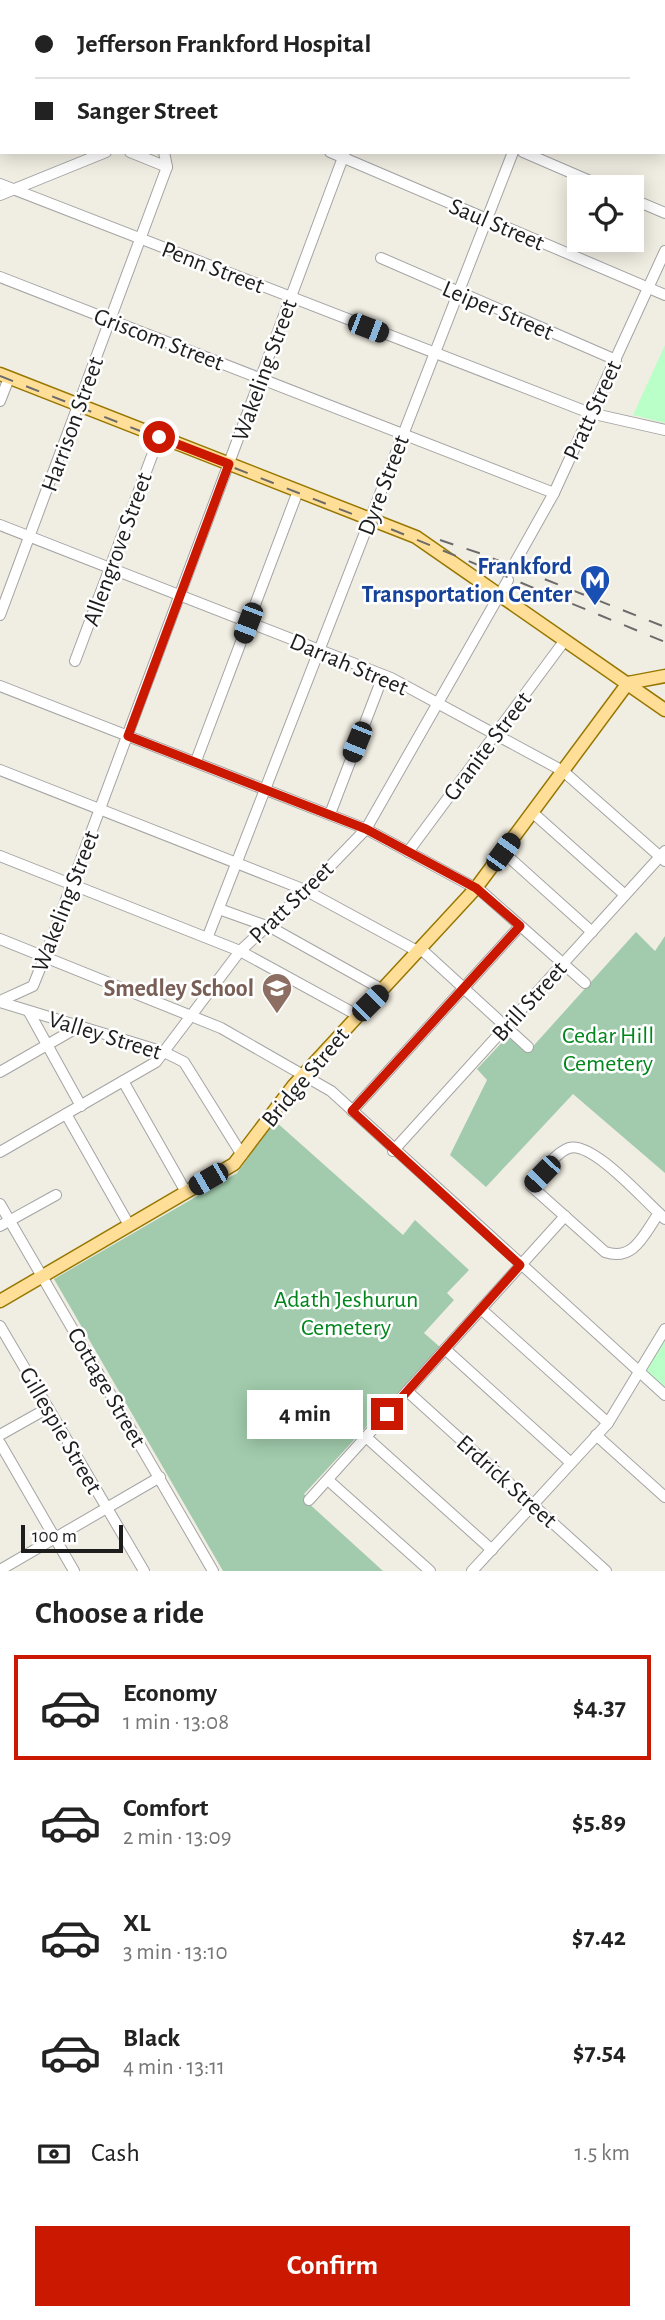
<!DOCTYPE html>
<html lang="en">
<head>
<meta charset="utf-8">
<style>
  body { margin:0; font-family:"Alegreya Sans",sans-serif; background:#f6f6f6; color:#222; height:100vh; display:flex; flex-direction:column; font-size:26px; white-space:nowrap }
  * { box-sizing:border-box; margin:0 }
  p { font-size:23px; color:#767676 }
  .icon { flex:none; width:38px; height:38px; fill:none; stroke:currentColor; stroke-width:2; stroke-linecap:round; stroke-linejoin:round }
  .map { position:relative; height:1571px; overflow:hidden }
  .sheet { display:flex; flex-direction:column; background:#fff; flex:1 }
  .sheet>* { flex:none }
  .guide { position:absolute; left:0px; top:0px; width:665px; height:154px; box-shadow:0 4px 18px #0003; display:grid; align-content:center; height:154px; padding:0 35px; background:#fff }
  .buttons { position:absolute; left:567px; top:175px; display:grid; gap:14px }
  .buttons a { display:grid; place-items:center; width:77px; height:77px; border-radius:0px; background:#fff; box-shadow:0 4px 18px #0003; font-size:35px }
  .scale { position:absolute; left:21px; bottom:18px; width:102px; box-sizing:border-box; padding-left:7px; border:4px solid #1d1d1d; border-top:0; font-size:19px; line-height:24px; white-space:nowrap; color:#1d1d1d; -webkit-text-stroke:5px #fff; paint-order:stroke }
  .end { position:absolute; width:32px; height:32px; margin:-16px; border:9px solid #cb1800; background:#fff; box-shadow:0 0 0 4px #fff }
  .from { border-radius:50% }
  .bubble { position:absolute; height:49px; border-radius:0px; background:#fff; box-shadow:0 4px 18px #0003; font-size:23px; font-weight:700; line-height:49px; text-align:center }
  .car { position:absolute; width:21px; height:42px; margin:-21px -10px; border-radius:9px; box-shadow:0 0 5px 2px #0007; background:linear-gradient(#222 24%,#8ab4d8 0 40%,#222 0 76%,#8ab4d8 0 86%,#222 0) }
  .guide b { display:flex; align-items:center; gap:24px; height:66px; font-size:26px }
  .guide b+b { border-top:2px solid #e0e0e0 }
  .guide i { width:18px; height:18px; background:#222 }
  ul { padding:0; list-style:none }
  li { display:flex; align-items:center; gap:21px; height:105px; margin:0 14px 10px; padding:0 21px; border:4px solid transparent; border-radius:0px }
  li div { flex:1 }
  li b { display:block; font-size:26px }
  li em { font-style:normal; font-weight:700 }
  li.current { border-color:#cb1800 }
  li>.icon { width:63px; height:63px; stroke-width:1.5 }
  h2 { padding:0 35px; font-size:32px; line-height:84px }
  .pay { display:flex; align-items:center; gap:18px; height:77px; padding:0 35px; font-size:26px }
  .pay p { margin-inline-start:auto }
  .primary-button { display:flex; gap:14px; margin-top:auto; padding:14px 35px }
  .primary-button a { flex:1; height:80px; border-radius:0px; background:#cb1800; color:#fff; font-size:28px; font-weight:700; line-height:80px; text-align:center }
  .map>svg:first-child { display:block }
  .cemetery { fill:#a1cbac }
  .park { fill:#baffc8 }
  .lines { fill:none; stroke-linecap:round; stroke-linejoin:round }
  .minor-casing { stroke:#a4a4a4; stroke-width:12 }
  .major-casing { stroke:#977700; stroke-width:15 }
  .minor { stroke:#fff; stroke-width:10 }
  .major { stroke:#ffdf98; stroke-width:12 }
  .rail { stroke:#6b6b6b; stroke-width:2; stroke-dasharray:14 14; stroke-linecap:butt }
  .route { stroke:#cb1800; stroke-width:9 }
  .labels { text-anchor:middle; stroke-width:5; stroke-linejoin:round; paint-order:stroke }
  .street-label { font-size:24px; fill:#1d1d1d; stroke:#fff }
  .transit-label { font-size:24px; font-weight:bold; fill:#164399; stroke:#fff; text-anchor:end }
  .education-label { font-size:24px; font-weight:bold; fill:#785e54; stroke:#fff; text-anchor:end }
  .park-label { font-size:24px; fill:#01861c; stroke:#fff }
</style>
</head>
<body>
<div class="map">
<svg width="665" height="1571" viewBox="0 0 665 1571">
  <rect width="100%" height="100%" fill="#f0ede2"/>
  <g class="cemetery">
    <polygon points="636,932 655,951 665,936 665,1173 573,1094 486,1187 450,1155 487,1080 477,1069 509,1035 527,1053"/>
    <polygon points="275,1121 403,1235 415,1220 469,1270 447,1293 454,1300 424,1333 440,1347 304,1494 308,1498 305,1500 383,1571 223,1571 54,1279 237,1173"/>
  </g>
  <g class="park">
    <polygon points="665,345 665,423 633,415"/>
    <polygon points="665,1329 665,1395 641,1373"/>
  </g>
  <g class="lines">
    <g class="minor-casing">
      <g id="minor">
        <polyline points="384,0 388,2"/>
        <polyline points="56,2 57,0"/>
        <polyline points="130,2 130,0"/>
        <polyline points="205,2 205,0"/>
        <polyline points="401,2 402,0"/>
        <polyline points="491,2 492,0"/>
        <polyline points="573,2 573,0"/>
        <polyline points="614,2 619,0"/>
        <polyline points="663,56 665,51"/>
        <polyline points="0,99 2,100"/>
        <polyline points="663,123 665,124"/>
        <polyline points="0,138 2,133"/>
        <polyline points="130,152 167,167"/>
        <polyline points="330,152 665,295"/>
        <polyline points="523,152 604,187"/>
        <polyline points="0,184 590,413 665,430"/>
        <polyline points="0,195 106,152"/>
        <polyline points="632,199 665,213"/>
        <polyline points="381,258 616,360"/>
        <polyline points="0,277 554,493"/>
        <polyline points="0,401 9,378"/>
        <polyline points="0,525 391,678 563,771 665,861"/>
        <polyline points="513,566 554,493 665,251"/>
        <polyline points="0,615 167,167 164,152"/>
        <polyline points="75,661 159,437"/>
        <polyline points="0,686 366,829 481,891 585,983"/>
        <polyline points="196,761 298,491"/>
        <polyline points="0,770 305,890 419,952"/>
        <polyline points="532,812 625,895"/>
        <polyline points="330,814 383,676"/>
        <polyline points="408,852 565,640"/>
        <polyline points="503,852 592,932"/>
        <polyline points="0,856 240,951 357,1015"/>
        <polyline points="219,909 272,928 383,990"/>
        <polyline points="208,936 513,152"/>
        <polyline points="0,939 221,1028 331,1091 665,1395"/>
        <polyline points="421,949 528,1047"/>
        <polyline points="0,1001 33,986 45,956 345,152"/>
        <polyline points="0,1002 164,1052 184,1062 242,1155"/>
        <polyline points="29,1012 81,1106"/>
        <polyline points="0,1072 80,1026"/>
        <polyline points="123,1081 186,1192"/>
        <polyline points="352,1111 520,926"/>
        <polyline points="66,1114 129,1225"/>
        <polyline points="393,1151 665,851"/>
        <polyline points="0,1152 156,1062 240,951 311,886 366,829 508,580"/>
        <polyline points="0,1204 213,1571"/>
        <path d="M659,1213C644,1234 634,1262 605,1252L531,1186C540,1174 556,1152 569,1148C592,1141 642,1198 659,1213L665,1219"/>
        <polyline points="0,1226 56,1195"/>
        <polyline points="481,1309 608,1423"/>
        <polyline points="0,1326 144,1571"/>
        <polyline points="445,1349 571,1463"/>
        <polyline points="407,1391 606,1571"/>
        <polyline points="0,1435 48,1408"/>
        <polyline points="596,1435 665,1497"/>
        <polyline points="366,1437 492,1550"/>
        <polyline points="0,1443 74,1571"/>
        <polyline points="328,1480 430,1571"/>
        <polyline points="309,1500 565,1216"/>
        <polyline points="0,1570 160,1477"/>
        <polyline points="472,1571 608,1423 665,1329"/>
      </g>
    </g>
    <g class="major-casing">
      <g id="major">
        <polyline points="0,374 416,537 665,710"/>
        <polyline points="628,683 665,676"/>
        <polyline points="0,1301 234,1164 294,1085 476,888 628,683"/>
      </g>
    </g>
    <use href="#minor" class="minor"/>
    <use href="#major" class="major"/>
    <g class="rail">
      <polyline points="0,376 398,532 665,642"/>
      <polyline points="440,540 479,553 665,627"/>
    </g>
  </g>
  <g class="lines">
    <polyline class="route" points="159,437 229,464 128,736 366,829 476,888 520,926 352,1111 520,1265 387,1414"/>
  </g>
  <defs>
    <g id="metro-pin" transform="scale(1.575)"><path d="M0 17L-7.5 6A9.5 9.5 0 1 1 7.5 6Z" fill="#1a4fb4" stroke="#fff"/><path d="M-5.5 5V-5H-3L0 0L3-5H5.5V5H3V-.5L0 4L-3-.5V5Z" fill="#fff"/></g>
    <g id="school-pin" transform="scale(1.575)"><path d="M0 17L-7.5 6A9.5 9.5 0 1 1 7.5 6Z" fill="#8d6e63" stroke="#fff"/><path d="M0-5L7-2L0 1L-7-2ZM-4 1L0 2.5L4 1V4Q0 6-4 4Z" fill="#fff"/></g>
  </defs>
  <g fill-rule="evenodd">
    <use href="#metro-pin" x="595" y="580"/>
    <use href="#school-pin" x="277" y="988"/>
  </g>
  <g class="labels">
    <g class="street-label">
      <text transform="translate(497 224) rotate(23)" y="8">Saul Street</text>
      <text transform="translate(213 267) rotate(21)" y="8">Penn Street</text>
      <text transform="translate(498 310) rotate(23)" y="8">Leiper Street</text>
      <text transform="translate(159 339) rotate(21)" y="8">Griscom Street</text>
      <text transform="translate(264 370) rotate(-70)" y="8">Wakeling Street</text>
      <text transform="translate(592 410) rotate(-65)" y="8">Pratt Street</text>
      <text transform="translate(72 424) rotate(-70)" y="8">Harrison Street</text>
      <text transform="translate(383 485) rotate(-69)" y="8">Dyre Street</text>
      <text transform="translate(117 549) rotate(-70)" y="8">Allengrove Street</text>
      <text transform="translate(349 664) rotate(23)" y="8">Darrah Street</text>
      <text transform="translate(487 746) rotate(-53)" y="8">Granite Street</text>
      <text transform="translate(65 901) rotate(-69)" y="8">Wakeling Street</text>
      <text transform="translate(291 902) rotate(-44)" y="8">Pratt Street</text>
      <text transform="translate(529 1001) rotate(-48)" y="8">Brill Street</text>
      <text transform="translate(105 1035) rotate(17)" y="8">Valley Street</text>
      <text transform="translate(305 1077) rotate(-50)" y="8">Bridge Street</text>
      <text transform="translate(107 1387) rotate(60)" y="8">Cottage Street</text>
      <text transform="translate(61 1430) rotate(60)" y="8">Gillespie Street</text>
      <text transform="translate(507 1481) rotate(42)" y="8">Erdrick Street</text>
    </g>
    <g class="transit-label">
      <text x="572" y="574">Frankford<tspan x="572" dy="28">Transportation Center</tspan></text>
    </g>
    <g class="education-label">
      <text x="254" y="996">Smedley School</text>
    </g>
    <g class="park-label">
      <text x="608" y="1043">Cedar Hill<tspan x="608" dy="28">Cemetery</tspan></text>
      <text x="346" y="1307">Adath Jeshurun<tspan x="346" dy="28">Cemetery</tspan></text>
    </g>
  </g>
</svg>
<div class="buttons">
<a><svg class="icon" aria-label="locate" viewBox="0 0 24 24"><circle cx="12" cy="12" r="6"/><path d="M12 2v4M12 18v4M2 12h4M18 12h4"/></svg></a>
</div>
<div class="scale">100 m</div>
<i class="end from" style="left:159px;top:437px"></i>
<i class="end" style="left:387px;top:1414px"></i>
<div class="bubble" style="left:247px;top:1390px;width:116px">4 min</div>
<i class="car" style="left:368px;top:328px;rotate:111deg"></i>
<i class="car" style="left:248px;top:623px;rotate:201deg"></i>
<i class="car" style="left:357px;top:742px;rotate:202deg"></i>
<i class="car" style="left:503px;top:852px;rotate:36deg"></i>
<i class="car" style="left:370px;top:1003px;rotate:45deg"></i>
<i class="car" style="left:542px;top:1174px;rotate:224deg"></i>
<i class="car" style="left:208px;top:1179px;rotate:240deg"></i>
<div class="guide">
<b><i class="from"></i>Jefferson Frankford Hospital</b>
<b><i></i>Sanger Street</b>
</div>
</div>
<section class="sheet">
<h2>Choose a ride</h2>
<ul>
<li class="current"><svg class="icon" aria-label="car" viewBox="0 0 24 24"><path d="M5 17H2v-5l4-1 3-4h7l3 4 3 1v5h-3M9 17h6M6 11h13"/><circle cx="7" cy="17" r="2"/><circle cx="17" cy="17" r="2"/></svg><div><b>Economy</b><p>1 min · 13:08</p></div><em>$4.37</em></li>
<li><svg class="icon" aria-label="car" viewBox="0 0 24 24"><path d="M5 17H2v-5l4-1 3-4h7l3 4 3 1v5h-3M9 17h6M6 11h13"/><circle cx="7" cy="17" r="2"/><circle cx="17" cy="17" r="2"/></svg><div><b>Comfort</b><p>2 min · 13:09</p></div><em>$5.89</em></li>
<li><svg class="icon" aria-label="car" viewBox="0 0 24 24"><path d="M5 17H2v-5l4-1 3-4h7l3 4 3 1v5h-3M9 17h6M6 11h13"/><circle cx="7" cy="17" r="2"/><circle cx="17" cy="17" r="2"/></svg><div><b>XL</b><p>3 min · 13:10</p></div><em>$7.42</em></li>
<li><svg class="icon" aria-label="car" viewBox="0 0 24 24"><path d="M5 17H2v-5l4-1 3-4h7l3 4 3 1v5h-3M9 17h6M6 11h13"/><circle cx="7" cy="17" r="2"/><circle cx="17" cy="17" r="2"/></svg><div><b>Black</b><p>4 min · 13:11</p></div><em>$7.54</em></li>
</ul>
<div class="pay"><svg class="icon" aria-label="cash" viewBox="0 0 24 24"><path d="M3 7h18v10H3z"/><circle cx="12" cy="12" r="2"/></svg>Cash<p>1.5 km</p></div>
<div class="primary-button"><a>Confirm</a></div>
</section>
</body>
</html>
